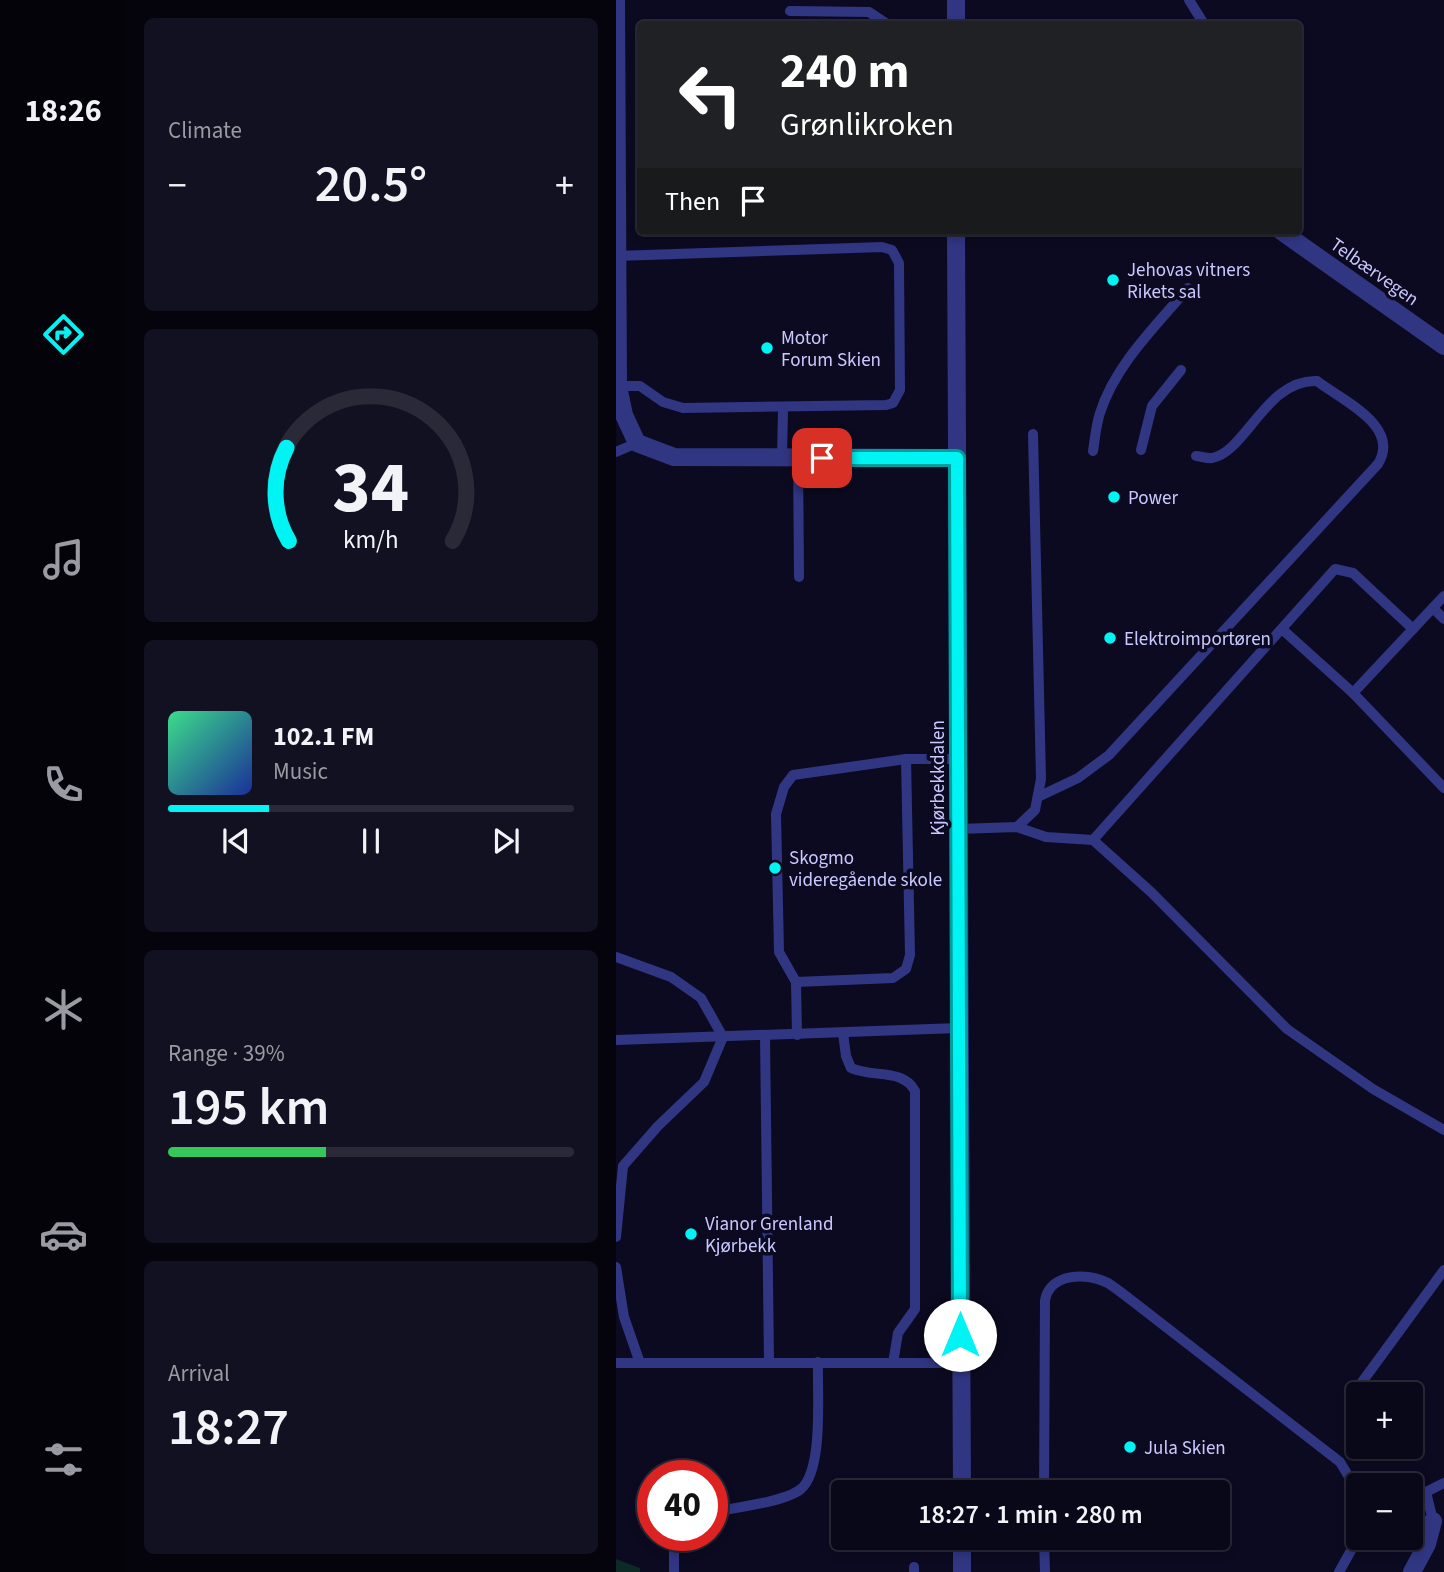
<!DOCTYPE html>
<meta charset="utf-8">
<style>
:root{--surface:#090818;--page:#121121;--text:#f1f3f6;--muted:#999aa2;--line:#292937;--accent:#00f4f4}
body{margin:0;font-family:"Source Sans 3",sans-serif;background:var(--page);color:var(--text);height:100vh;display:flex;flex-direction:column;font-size:26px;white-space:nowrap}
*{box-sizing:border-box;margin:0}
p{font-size:23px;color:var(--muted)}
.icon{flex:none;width:38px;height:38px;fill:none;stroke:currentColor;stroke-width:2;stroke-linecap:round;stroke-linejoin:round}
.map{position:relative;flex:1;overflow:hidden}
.details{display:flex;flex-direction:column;gap:18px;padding:18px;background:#05040d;width:490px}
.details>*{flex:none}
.top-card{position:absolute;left:21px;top:21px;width:665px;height:214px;border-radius:7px;box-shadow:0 4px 10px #0003,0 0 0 2px var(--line);background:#202124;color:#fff;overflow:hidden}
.fabs{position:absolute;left:730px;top:1382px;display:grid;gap:14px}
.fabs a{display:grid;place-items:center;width:77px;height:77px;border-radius:7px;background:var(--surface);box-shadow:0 4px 10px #0003,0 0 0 2px var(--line);font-size:35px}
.speed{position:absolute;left:21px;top:1460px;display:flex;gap:14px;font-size:35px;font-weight:700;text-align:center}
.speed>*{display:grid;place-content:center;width:91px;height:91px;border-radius:50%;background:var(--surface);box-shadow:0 4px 10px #0003,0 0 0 2px var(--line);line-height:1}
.speed .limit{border:10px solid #d22;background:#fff;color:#111}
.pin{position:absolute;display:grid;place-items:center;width:60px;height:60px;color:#fff;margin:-30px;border-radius:14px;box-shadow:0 4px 10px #0006}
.me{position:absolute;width:77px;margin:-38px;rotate:0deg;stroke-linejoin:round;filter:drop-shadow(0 0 5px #0008)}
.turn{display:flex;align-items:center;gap:24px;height:147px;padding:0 28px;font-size:32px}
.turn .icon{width:91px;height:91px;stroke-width:2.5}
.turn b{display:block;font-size:49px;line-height:60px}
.then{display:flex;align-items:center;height:66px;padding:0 28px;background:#0003;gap:14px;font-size:26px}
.big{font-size:52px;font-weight:600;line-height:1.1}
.details .card{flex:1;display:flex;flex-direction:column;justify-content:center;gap:10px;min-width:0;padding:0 24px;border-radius:10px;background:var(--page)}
.details .dial{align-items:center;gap:0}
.dial svg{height:182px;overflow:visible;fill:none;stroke:var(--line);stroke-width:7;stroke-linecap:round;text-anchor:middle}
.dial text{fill:var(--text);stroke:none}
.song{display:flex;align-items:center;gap:21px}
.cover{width:84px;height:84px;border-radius:10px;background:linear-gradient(135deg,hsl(150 70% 55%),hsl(230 70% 35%))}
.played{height:7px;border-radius:4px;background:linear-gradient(90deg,var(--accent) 25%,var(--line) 25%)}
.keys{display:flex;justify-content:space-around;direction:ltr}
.heat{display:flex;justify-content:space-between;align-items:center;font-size:38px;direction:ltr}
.charge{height:10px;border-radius:5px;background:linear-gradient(90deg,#34c759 39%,var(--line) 0)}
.trip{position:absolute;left:215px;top:1480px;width:399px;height:70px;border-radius:7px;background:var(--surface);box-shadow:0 4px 10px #0003,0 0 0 2px var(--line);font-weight:600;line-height:70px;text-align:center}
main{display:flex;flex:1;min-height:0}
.tabs{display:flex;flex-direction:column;width:126px;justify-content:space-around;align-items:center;background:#04030a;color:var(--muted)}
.tabs .icon{width:49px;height:49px}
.tabs .selected{color:var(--accent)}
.tabs b{font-size:32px;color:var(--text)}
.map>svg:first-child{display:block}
.green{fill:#0d2a26}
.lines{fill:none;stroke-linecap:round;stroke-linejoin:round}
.service{stroke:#313683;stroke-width:10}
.minor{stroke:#313683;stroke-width:18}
.tertiary{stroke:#313683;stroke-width:18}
.route-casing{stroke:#009f9f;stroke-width:18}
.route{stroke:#00f4f4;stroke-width:12}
.poi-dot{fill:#00f4f4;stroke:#0c0a20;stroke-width:2.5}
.labels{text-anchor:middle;stroke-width:7;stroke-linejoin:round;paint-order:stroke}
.poi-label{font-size:19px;fill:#cac9ff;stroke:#0c0a20;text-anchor:start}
.street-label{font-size:19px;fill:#cac9ff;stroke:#0c0a20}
</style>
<main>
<nav class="tabs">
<b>18:26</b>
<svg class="icon selected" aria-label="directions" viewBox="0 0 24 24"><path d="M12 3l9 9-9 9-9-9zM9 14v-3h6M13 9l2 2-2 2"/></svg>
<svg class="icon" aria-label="music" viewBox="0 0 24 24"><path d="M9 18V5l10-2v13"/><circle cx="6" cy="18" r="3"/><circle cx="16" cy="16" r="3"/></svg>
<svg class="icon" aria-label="phone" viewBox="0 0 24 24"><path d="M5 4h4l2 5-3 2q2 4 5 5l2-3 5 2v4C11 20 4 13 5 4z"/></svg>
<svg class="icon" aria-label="climate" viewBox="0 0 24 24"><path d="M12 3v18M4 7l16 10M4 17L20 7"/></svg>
<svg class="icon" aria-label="car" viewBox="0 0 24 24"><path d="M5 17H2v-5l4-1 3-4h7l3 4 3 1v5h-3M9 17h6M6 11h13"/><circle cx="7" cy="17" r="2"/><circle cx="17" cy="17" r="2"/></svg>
<svg class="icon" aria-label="filters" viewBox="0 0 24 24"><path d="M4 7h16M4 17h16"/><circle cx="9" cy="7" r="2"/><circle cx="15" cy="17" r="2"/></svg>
</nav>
<section class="details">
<div class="card"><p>Climate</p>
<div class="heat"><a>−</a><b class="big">20.5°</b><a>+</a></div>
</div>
<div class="card dial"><svg viewBox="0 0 100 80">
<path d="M14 69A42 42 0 1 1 86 69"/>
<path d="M14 69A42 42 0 0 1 13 28" stroke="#00f4f4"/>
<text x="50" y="56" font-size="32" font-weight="700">34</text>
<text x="50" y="72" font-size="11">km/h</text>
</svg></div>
<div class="card">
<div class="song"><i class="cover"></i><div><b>102.1 FM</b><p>Music</p></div></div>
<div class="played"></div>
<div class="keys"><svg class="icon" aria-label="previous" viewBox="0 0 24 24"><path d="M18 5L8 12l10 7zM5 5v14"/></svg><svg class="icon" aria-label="pause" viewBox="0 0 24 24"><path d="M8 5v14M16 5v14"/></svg><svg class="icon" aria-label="next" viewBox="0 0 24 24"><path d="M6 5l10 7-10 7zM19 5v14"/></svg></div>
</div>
<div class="card"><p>Range · 39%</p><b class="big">195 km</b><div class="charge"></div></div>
<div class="card"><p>Arrival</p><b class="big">18:27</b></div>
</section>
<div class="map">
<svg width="828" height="1572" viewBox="0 0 828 1572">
<rect width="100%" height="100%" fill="#0c0a20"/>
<polygon class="green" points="0,1559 24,1568 24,1572 0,1572"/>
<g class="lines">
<g class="service">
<polyline points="573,0 588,24"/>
<polyline points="174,11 253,12 271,24"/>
<polyline points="1,256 266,247 276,250 283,263 284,390 277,403 270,405 67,408 47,402 24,386 2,386"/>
<polyline points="525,450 536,406 565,370"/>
<path d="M477 451C479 439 480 425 484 413 499 365 540 326 572 288"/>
<polyline points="0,452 21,443"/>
<polyline points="166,458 167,408"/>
<polyline points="182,458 183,577"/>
<polyline points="817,608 828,619"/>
<polyline points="667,630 737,693 828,788"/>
<polyline points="737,693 828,596"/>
<path d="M424 796 462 778 493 755 762 464C785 426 727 401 701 381 650 379 630 452 596 458 592 459 584 456 580 456"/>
<polyline points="401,827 419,810 425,779 417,434"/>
<polyline points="342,829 401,827 430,837 477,840 535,892 671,1029 757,1089 828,1130"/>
<polyline points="477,840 719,569 737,573 797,629"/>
<polyline points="0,957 55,977 85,998 107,1037 88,1082 42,1126 7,1166 0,1237"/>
<polyline points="180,982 277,978 290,969 294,955 290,759"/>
<path d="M227 1033 230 1056 235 1068C257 1078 287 1068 299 1091V1309L282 1333 277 1363"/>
<polyline points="181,1035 180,982 163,952 160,814 168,787 177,775 290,759 342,759"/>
<polyline points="149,1036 153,1362"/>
<polyline points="0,1040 343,1028"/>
<polyline points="0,1267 8,1317 24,1363 344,1363"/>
<polyline points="0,1363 24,1363"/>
<polyline points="738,1393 828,1270"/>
<path d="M428 1493 429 1301C433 1273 471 1272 492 1283 501 1289 510 1296 519 1303L724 1462 742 1492"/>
<path d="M96 1512C118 1508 169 1502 185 1489 208 1469 201 1391 202 1362"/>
<polyline points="817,1521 810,1492 828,1483"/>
<polyline points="428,1538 429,1572"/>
<polyline points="58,1572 58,1535"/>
<polyline points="298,1572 298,1567"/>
<polyline points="723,1572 742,1538"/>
</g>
<g class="minor">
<polyline points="0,0 2,386 8,415 21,443 58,457 341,458"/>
<polyline points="665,231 828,346"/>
<polyline points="796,1572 811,1544 817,1521"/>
</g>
<g class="tertiary">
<polyline points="340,0 340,24"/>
<polyline points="340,231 346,1493"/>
<polyline points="346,1538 346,1572"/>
</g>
</g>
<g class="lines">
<defs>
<polyline id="route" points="206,458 341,458 344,1335"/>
</defs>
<use href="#route" class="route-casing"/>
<use href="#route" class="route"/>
</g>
<g class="poi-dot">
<circle cx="497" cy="280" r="7"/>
<circle cx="151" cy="348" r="7"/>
<circle cx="498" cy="497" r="7"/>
<circle cx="494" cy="638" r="7"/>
<circle cx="159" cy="868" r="7"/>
<circle cx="75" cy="1234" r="7"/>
<circle cx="514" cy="1447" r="7"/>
</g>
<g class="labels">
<g class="poi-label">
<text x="511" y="276">Jehovas vitners<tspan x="511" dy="22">Rikets sal</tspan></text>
<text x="165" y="344">Motor<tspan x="165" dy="22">Forum Skien</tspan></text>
<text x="512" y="504">Power</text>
<text x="508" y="645">Elektroimportøren</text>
<text x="173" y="864">Skogmo<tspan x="173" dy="22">videregående skole</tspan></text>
<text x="89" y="1230">Vianor Grenland<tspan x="89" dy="22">Kjørbekk</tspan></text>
<text x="528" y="1454">Jula Skien</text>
</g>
<g class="street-label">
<text transform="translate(759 271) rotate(35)" y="7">Telbærvegen</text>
<text transform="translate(321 778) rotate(-90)" y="7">Kjørbekkdalen</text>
</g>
</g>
</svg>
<div class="fabs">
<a>+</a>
<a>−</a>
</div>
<div class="speed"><div class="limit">40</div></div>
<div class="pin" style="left:206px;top:458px;background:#d93025"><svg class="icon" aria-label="arrive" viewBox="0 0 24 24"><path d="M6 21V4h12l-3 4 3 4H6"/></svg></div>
<svg class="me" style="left:344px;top:1335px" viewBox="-20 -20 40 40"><circle r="19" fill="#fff"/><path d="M0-13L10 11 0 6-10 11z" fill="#00f4f4"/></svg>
<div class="trip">18:27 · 1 min · 280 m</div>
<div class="top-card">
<div class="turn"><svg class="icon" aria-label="left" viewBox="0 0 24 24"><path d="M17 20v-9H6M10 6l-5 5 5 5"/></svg><div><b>240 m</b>Grønlikroken</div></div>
<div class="then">Then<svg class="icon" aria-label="arrive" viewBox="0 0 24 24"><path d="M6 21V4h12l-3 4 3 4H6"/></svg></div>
</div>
</div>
</main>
